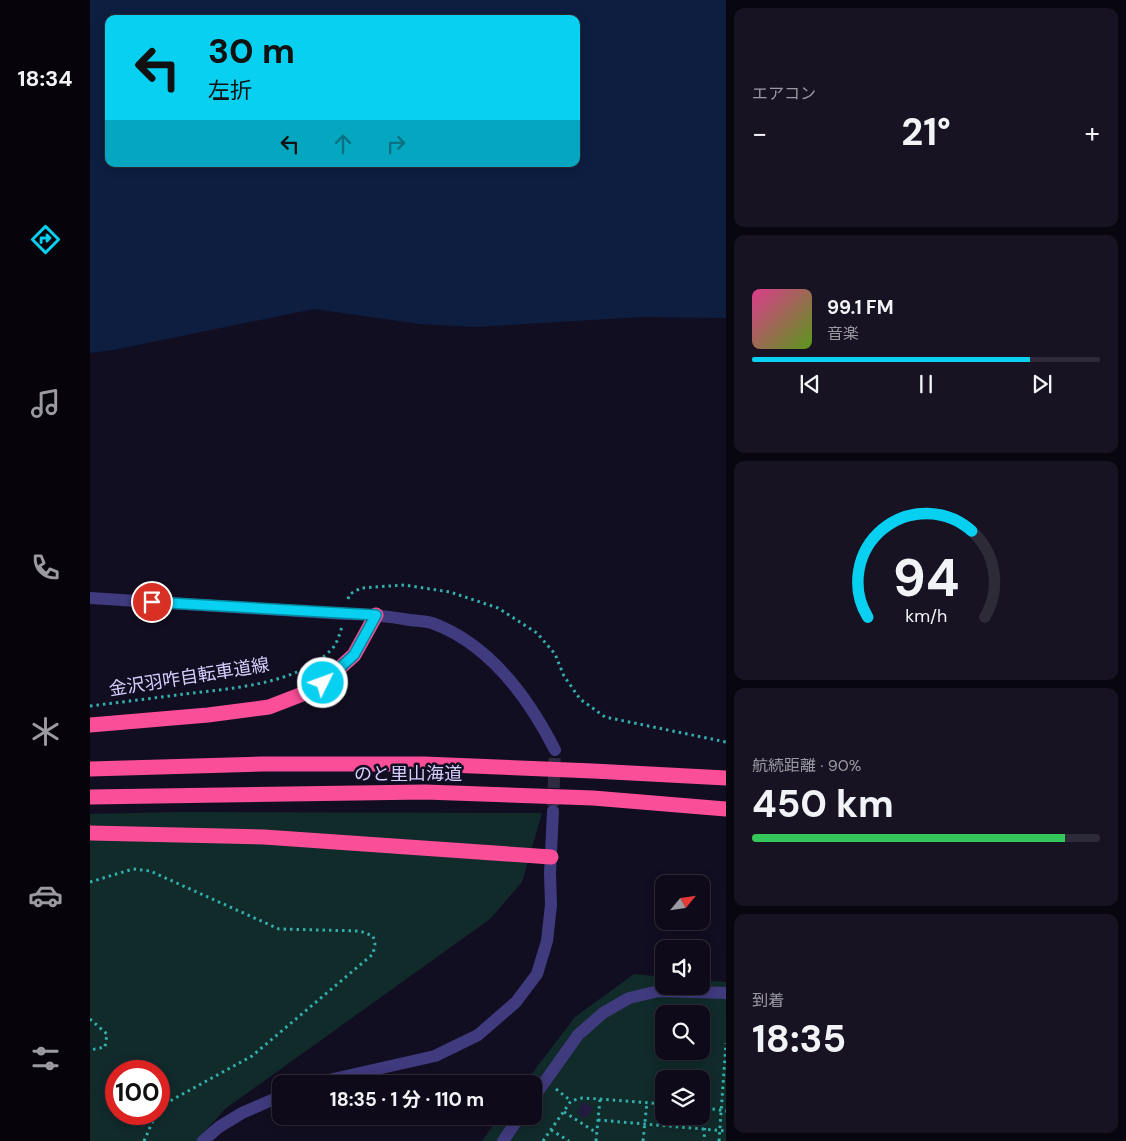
<!DOCTYPE html>
<html lang="ja">
<meta charset="utf-8">
<style>
:root{--surface:#0e0a19;--page:#171322;--text:#f1f3f6;--muted:#9b9aa2;--line:#2e2b38;--accent:#07d0f1}
body{margin:0;font-family:"DM Sans","Noto Sans JP",sans-serif;background:var(--page);color:var(--text);height:100vh;display:flex;flex-direction:column;font-size:19px;white-space:nowrap}
*{box-sizing:border-box;margin:0}
p{font-size:16px;color:var(--muted)}
.icon{flex:none;width:28px;height:28px;fill:none;stroke:currentColor;stroke-width:2;stroke-linecap:round;stroke-linejoin:round}
.map{position:relative;flex:1;overflow:hidden}
.details{display:flex;flex-direction:column;gap:8px;padding:8px;background:#08060e;width:400px}
.details>*{flex:none}
.guide{position:absolute;left:15px;top:15px;width:475px;height:152px;border-radius:10px;box-shadow:0 2px 12px #0003,0 0 0 1px var(--line);background:#07d0f1;color:#111;overflow:hidden}
.needle{width:32px;rotate:61deg}
.buttons{position:absolute;left:565px;top:875px;display:grid;gap:10px}
.buttons a{display:grid;place-items:center;width:55px;height:55px;border-radius:10px;background:var(--surface);box-shadow:0 2px 12px #0003,0 0 0 1px var(--line);font-size:25px}
.speed{position:absolute;left:15px;top:1060px;display:flex;gap:10px;font-size:25px;font-weight:700;text-align:center}
.speed>*{display:grid;place-content:center;width:65px;height:65px;border-radius:50%;background:var(--surface);box-shadow:0 2px 12px #0003,0 0 0 1px var(--line);line-height:1}
.speed .limit{border:8px solid #d22;background:#fff;color:#111}
.pin{position:absolute;display:grid;place-items:center;width:42px;height:42px;color:#fff;margin:-21px;border:2px solid #fff;border-radius:50%;box-shadow:0 1px 5px #0007}
.me{position:absolute;width:55px;margin:-28px;rotate:48deg;stroke-linejoin:round;filter:drop-shadow(0 0 4px #0008)}
.turn{display:flex;align-items:center;gap:18px;height:105px;padding:0 20px;font-size:22px}
.turn .icon{width:65px;height:65px;stroke-width:2.5}
.turn b{display:block;font-size:35px;line-height:42px}
.lanes{display:flex;align-items:center;height:48px;padding:0 20px;background:#0003;justify-content:center;gap:25px;direction:ltr}
.lanes .off{opacity:.35}
.big{font-size:38px;font-weight:700;line-height:1.1}
.details .widget{flex:1;display:flex;flex-direction:column;justify-content:center;gap:8px;min-width:0;padding:0 18px;border-radius:10px;background:var(--page)}
.details .dial{align-items:center;gap:0}
.dial svg{height:130px;overflow:visible;fill:none;stroke:var(--line);stroke-width:7;stroke-linecap:round;text-anchor:middle}
.dial text{fill:var(--text);stroke:none}
.song{display:flex;align-items:center;gap:15px}
.cover{width:60px;height:60px;border-radius:8px;background:linear-gradient(135deg,hsl(330 70% 55%),hsl(90 70% 35%))}
.played{height:5px;border-radius:2px;background:linear-gradient(90deg,var(--accent) 80%,var(--line) 80%)}
.keys{display:flex;justify-content:space-around;direction:ltr}
.heat{display:flex;justify-content:space-between;align-items:center;font-size:28px;direction:ltr}
.charge{height:8px;border-radius:4px;background:linear-gradient(90deg,#34c759 90%,var(--line) 0)}
.trip{position:absolute;left:182px;top:1075px;width:270px;height:50px;border-radius:10px;background:var(--surface);box-shadow:0 2px 12px #0003,0 0 0 1px var(--line);font-weight:700;line-height:50px;text-align:center}
main{display:flex;flex:1;min-height:0}
.dock{display:flex;flex-direction:column;width:90px;justify-content:space-around;align-items:center;background:#06040a;color:var(--muted)}
.dock .icon{width:35px;height:35px}
.dock .current{color:var(--accent)}
.dock b{font-size:22px;color:var(--text)}
.map>svg:first-child{display:block}
.green{fill:#112a2a;fill-rule:evenodd}
.water{fill:#0d1e41;fill-rule:evenodd}
.building{fill:#241a41}
.lines{fill:none;stroke-linecap:round;stroke-linejoin:round}
.minor-tunnel{stroke:#2f2b42;stroke-width:12;stroke-dasharray:12 6;stroke-linecap:butt}
.path{stroke:#32afad;stroke-width:3;stroke-dasharray:2.5 4;stroke-linecap:butt}
.minor{stroke:#403a7e;stroke-width:12}
.highway{stroke:#fa4e99;stroke-width:15}
.route-casing{stroke:#05879d;stroke-width:12}
.route{stroke:#07d0f1;stroke-width:9}
.labels{text-anchor:middle;stroke-width:5;stroke-linejoin:round;paint-order:stroke}
.street-label{font-size:18px;fill:#d6cffe;stroke:#120e21}
</style>
<main>
<nav class="dock">
<b>18:34</b>
<svg class="icon current" aria-label="directions" viewBox="0 0 24 24"><path d="M12 3l9 9-9 9-9-9zM9 14v-3h6M13 9l2 2-2 2"/></svg>
<svg class="icon" aria-label="music" viewBox="0 0 24 24"><path d="M9 18V5l10-2v13"/><circle cx="6" cy="18" r="3"/><circle cx="16" cy="16" r="3"/></svg>
<svg class="icon" aria-label="phone" viewBox="0 0 24 24"><path d="M5 4h4l2 5-3 2q2 4 5 5l2-3 5 2v4C11 20 4 13 5 4z"/></svg>
<svg class="icon" aria-label="climate" viewBox="0 0 24 24"><path d="M12 3v18M4 7l16 10M4 17L20 7"/></svg>
<svg class="icon" aria-label="car" viewBox="0 0 24 24"><path d="M5 17H2v-5l4-1 3-4h7l3 4 3 1v5h-3M9 17h6M6 11h13"/><circle cx="7" cy="17" r="2"/><circle cx="17" cy="17" r="2"/></svg>
<svg class="icon" aria-label="filters" viewBox="0 0 24 24"><path d="M4 7h16M4 17h16"/><circle cx="9" cy="7" r="2"/><circle cx="15" cy="17" r="2"/></svg>
</nav>
<div class="map">
<svg width="636" height="1141" viewBox="0 0 636 1141">
<rect width="100%" height="100%" fill="#120e21"/>
<g class="green">
<path d="M90 812 452 813 432 882 400 919 135 1109 107 1141H0V814ZM26 1071H69V1114H26Z"/>
<path d="M544 974 574 977V986H611V980L636 982V1141H392L410 1116H444V1084H434L485 1017ZM574 1014H611V1051H574ZM574 1079H611V1116H574Z"/>
</g>
<path class="water" d="M0 0H636V318L552 317 386 327 330 324 224 309 23 350 0 353ZM19 19H486V164H19Z"/>
<polygon class="building" points="494,1102 503,1108 495,1118 487,1112"/>
<g class="lines">
<polyline class="minor-tunnel" points="463,806 465,750"/>
<g class="path">
<polyline points="258,599 260,594 271,588 314,585 360,592 408,608 447,633 465,654 474,676 490,699 515,717 636,742"/>
<path d="M0 706C32 702 64 698 95 694 142 688 204 685 240 651 247 645 249 635 252 627"/>
<polyline points="0,882 43,869 60,871 189,929 270,931 283,936 285,944 283,954 162,1056 69,1107"/>
<polyline points="0,1019 17,1034 15,1047 0,1050"/>
<polyline points="466,1089 481,1101"/>
<polyline points="611,1107 616,1107 614,1141"/>
<polyline points="616,1108 636,1111"/>
<polyline points="474,1112 507,1133"/>
<polyline points="508,1120 636,1131"/>
<polyline points="461,1130 479,1141"/>
<polyline points="54,1141 66,1114"/>
<polyline points="453,1141 481,1101 492,1098 510,1099 574,1104"/>
<polyline points="506,1141 510,1099"/>
<polyline points="553,1141 557,1102"/>
<polyline points="629,1141 636,1043"/>
</g>
<g class="minor">
<path d="M0 598 255 614C277 614 297 616 320 620 327 621 335 621 342 623 400 644 438 697 465 750"/>
<polyline points="221,1084 345,1056 388,1035 426,1002 447,974 457,941 461,905 460,873 463,811"/>
<polyline points="444,1097 488,1035 513,1013 539,998 569,991 636,993"/>
<polyline points="113,1141 129,1127 152,1113 191,1096"/>
<polyline points="413,1141 430,1116"/>
</g>
<g class="highway">
<polyline points="0,725 118,715 179,707 210,695 233,683 264,655 286,615"/>
<polyline points="0,769 172,764 334,764 503,771 636,778"/>
<polyline points="0,797 335,792 503,798 636,809"/>
<polyline points="0,833 174,837 461,857"/>
</g>
</g>
<g class="lines">
<defs>
<polyline id="route" points="62,602 286,615 264,655 233,683"/>
</defs>
<use href="#route" class="route-casing"/>
<use href="#route" class="route"/>
</g>
<g class="labels">
<g class="street-label">
<text transform="translate(99 677) rotate(-9)" y="6">金沢羽咋自転車道線</text>
<text x="318" y="780">のと里山海道</text>
</g>
</g>
</svg>
<div class="buttons">
<a><svg class="needle" viewBox="-14 -14 28 28"><path d="M0-13l5 13h-10z" fill="#e53935"/><path d="M0 13l5-13h-10z" fill="#9b9aa2"/></svg></a>
<a><svg class="icon" aria-label="sound" viewBox="0 0 24 24"><path d="M4 9h4l5-4v14l-5-4H4zM17 9q2 3 0 6"/></svg></a>
<a><svg class="icon" aria-label="search" viewBox="0 0 24 24"><circle cx="10" cy="10" r="6"/><path d="M15 15l6 6"/></svg></a>
<a><svg class="icon" aria-label="layers" viewBox="0 0 24 24"><path d="M12 4l9 5-9 5-9-5zM3 14l9 5 9-5"/></svg></a>
</div>
<div class="speed"><div class="limit">100</div></div>
<div class="pin" style="left:62px;top:602px;background:#d93025"><svg class="icon" aria-label="arrive" viewBox="0 0 24 24"><path d="M6 21V4h12l-3 4 3 4H6"/></svg></div>
<svg class="me" style="left:233px;top:683px" viewBox="-20 -20 40 40"><circle r="17" fill="#07d0f1" stroke="#fff" stroke-width="3"/><path d="M0-11L8 9 0 5-8 9z" fill="#fff"/></svg>
<div class="trip">18:35 · 1 分 · 110 m</div>
<div class="guide">
<div class="turn"><svg class="icon" aria-label="left" viewBox="0 0 24 24"><path d="M17 20v-9H6M10 6l-5 5 5 5"/></svg><div><b>30 m</b>左折</div></div>
<div class="lanes"><svg class="icon" aria-label="left" viewBox="0 0 24 24"><path d="M17 20v-9H6M10 6l-5 5 5 5"/></svg><svg class="icon off" aria-label="ahead" viewBox="0 0 24 24"><path d="M12 20V5M6 11l6-6 6 6"/></svg><svg class="icon off" aria-label="right" viewBox="0 0 24 24"><path d="M7 20v-9h11M14 6l5 5-5 5"/></svg></div>
</div>
</div>
<section class="details">
<div class="widget"><p>エアコン</p>
<div class="heat"><a>−</a><b class="big">21°</b><a>+</a></div>
</div>
<div class="widget">
<div class="song"><i class="cover"></i><div><b>99.1 FM</b><p>音楽</p></div></div>
<div class="played"></div>
<div class="keys"><svg class="icon" aria-label="previous" viewBox="0 0 24 24"><path d="M18 5L8 12l10 7zM5 5v14"/></svg><svg class="icon" aria-label="pause" viewBox="0 0 24 24"><path d="M8 5v14M16 5v14"/></svg><svg class="icon" aria-label="next" viewBox="0 0 24 24"><path d="M6 5l10 7-10 7zM19 5v14"/></svg></div>
</div>
<div class="widget dial"><svg viewBox="0 0 100 80">
<path d="M14 69A42 42 0 1 1 86 69"/>
<path d="M14 69A42 42 0 0 1 78 16" stroke="#07d0f1"/>
<text x="50" y="56" font-size="32" font-weight="700">94</text>
<text x="50" y="72" font-size="11">km/h</text>
</svg></div>
<div class="widget"><p>航続距離 · 90%</p><b class="big">450 km</b><div class="charge"></div></div>
<div class="widget"><p>到着</p><b class="big">18:35</b></div>
</section>
</main>
